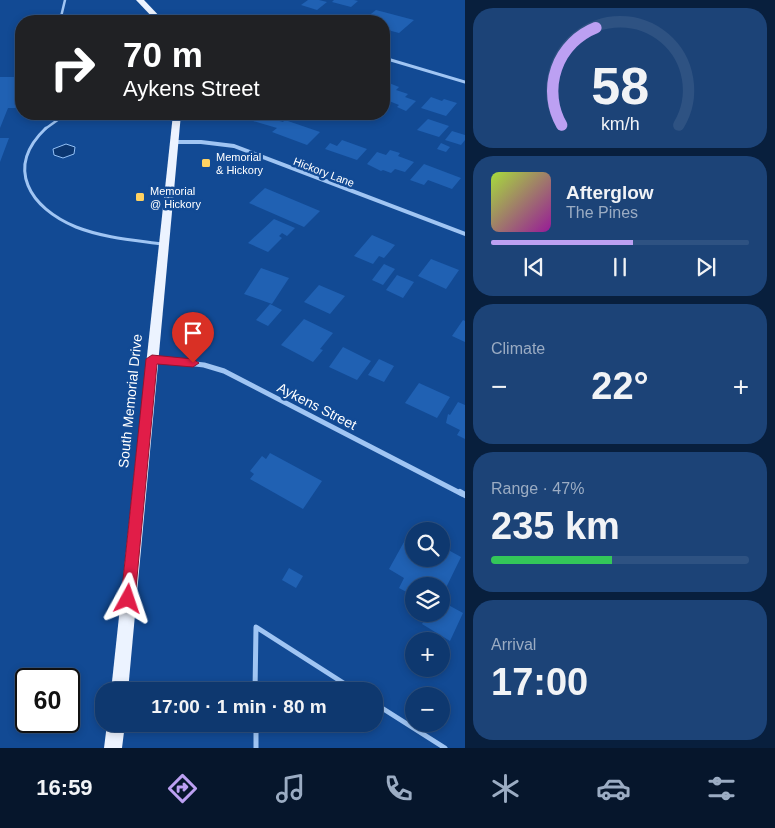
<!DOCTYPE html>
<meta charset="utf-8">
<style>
:root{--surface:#0e386f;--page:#1c4377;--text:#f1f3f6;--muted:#9bacc3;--line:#2e5282;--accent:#bca0f2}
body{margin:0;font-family:Arial,sans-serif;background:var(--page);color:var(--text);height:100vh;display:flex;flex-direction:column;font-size:19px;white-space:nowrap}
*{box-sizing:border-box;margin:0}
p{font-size:16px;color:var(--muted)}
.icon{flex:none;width:28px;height:28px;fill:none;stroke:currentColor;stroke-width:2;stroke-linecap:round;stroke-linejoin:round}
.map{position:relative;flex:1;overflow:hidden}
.sheet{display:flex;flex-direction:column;gap:8px;padding:8px;background:#081f3d;width:310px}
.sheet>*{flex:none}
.banner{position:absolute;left:15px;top:15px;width:375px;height:105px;border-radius:20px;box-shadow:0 2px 8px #0003,0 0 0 1px var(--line);background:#202124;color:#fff;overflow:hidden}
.tools{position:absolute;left:405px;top:522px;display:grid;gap:10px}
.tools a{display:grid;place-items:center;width:45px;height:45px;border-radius:50%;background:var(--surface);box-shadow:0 2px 8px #0003,0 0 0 1px var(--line);font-size:25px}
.speed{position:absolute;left:15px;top:668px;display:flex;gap:10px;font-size:25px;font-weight:700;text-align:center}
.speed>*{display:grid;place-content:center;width:65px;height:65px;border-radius:50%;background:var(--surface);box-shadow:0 2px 8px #0003,0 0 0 1px var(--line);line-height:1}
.speed .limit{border:2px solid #111;border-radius:8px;background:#fff;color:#111}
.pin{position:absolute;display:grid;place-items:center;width:42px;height:42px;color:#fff;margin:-51px -21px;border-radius:50% 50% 50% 0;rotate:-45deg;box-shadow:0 0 5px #0007}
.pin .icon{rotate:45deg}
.me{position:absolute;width:55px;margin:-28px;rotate:5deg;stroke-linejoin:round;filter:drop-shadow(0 0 4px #0008)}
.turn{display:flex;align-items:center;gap:18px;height:105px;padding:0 25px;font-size:22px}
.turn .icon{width:65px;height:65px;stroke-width:2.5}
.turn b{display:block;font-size:35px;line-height:42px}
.big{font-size:38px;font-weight:800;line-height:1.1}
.sheet .tile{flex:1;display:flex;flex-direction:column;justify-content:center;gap:8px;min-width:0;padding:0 18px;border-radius:20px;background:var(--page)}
.sheet .dial{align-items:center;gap:0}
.dial svg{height:130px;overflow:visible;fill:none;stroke:var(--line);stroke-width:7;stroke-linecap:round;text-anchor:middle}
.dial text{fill:var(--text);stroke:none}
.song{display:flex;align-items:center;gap:15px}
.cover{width:60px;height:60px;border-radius:8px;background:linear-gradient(135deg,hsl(80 70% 55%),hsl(300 70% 35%))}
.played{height:5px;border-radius:2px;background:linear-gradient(90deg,var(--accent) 55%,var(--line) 55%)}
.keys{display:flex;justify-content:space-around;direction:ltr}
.heat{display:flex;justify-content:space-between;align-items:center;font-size:28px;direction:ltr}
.charge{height:8px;border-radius:4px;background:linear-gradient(90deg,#34c759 47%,var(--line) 0)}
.trip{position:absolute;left:95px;top:682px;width:288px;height:50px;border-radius:20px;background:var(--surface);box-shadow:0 2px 8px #0003,0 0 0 1px var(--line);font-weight:800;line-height:50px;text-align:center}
.tabs{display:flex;height:80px;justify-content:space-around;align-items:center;background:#06162c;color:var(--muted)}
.tabs .icon{width:35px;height:35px}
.tabs .current{color:var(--accent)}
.tabs b{font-size:22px;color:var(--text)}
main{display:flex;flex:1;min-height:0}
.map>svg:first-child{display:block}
.water{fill:#0b3670;stroke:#92c0f6}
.building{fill:#2061b3}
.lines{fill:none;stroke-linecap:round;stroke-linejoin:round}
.service-far2{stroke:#a0c5f3;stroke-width:2.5}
.service-far1{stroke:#a0c5f3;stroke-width:3}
.service{stroke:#a0c5f3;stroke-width:5}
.minor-far3{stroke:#a0c5f3;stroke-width:3}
.minor-far2{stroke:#a0c5f3;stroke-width:4}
.minor-far1{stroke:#a0c5f3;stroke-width:5}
.minor{stroke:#a0c5f3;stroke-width:6}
.primary{fill:#ecf3ff;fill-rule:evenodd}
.route{fill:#e11d48;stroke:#92132f}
.poi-dot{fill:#ffd262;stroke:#124a94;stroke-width:2}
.labels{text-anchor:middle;stroke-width:5;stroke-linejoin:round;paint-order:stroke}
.far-poi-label{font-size:11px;fill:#fff;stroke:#124a94;text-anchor:start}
.far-street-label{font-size:11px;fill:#fff;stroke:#124a94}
.street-label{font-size:14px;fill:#fff;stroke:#124a94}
</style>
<main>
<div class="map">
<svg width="465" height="748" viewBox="0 0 465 748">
<rect width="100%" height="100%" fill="#124a94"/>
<polygon class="water" points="66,144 75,147 74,154 63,158 54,155 53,149"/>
<g class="building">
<polygon points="308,0 319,0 327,2 317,10 301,5"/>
<polygon points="334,0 354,0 358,1 351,7 332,2"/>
<polygon points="376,10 414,20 399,33 384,29 384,21 362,21"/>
<polygon points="0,77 21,77 20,108 8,108 0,128"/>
<polygon points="389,83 399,87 396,90 408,94 405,97 416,101 406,111 397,107 399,105 384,99 384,88"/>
<polygon points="431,97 442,101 444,99 457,103 446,116 421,108"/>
<polygon points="261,114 278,118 276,120 283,122 285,120 320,132 307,145 272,132 277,128 253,121"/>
<polygon points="428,119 449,126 439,137 417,130"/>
<polygon points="452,131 465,135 465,140 461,145 445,140"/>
<polygon points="0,138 9,138 0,162"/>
<polygon points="342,140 367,149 357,160 325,149 330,143 337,146"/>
<polygon points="441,143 450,147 446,152 437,149"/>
<polygon points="390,150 400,153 398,156 414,162 405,172 395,169 391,173 383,170 381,171 367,164 377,152 386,155"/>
<polygon points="424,164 461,178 452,189 428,180 424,185 410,180"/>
<polygon points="265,188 320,211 304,227 249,203"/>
<polygon points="274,219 295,228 287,236 282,233 279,236 282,238 268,252 248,243"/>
<polygon points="372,235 395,245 384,258 379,256 373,264 354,256"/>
<polygon points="431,259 459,270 446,289 418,276"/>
<polygon points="384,264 395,269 383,285 372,280"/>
<polygon points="261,268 289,278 272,304 244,294"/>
<polygon points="397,275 414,282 403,298 386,290"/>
<polygon points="319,285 345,296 330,314 304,302"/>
<polygon points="270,304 282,310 268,326 256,320"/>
<polygon points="304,319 333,333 320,349 323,350 313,362 281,345"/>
<polygon points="463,320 465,321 465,342 452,336"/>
<polygon points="343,347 371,361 357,380 329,367"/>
<polygon points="379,359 394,366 384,382 368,375"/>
<polygon points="419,383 450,397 437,418 405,403"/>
<polygon points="458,402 465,405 465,439 457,435 460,430 446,423 448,414 450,415"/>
<polygon points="270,453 322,481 303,509 250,479 254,474 250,471 262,456 266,459"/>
<polygon points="409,533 414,536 414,559 441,559 441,546 461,557 441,598 441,586 414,586 414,596 399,588 404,578 389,569"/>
<polygon points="289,568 303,576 296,588 282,580"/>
<polygon points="441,601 463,613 450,641 422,624 428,614 441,614"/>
<polygon points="438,638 447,643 441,654 441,641 436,641"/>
</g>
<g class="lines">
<g class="service-far2">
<polyline points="60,21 65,0"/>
<polyline points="45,129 66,114"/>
</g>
<path class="service-far1" d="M46 128C4 168 30 208 76 227 104 238 134 240 163 244"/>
<g class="service">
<polyline points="255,691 256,627 356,691"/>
<polyline points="374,703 445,748"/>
<polyline points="256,724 256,748"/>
</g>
<g class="minor-far3">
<polyline points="198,21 236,19 256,21"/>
<polyline points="384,58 465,82"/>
</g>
<polyline class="minor-far2" points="174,142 201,142 234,146 465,234"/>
<polyline class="minor-far1" points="152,359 204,365 224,371 462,494"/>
<polyline class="minor" points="460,492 465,495"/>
<g class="primary">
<polygon points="136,0 144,0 164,21 156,21"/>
<polygon points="173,114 181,114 128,691 111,691"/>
<polygon points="107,724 125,724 122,748 104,748"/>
</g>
</g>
<polygon class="route" points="152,355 193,359 199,363 193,367 157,364 135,599 133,604 128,606 123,604 121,599 146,359"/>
<g class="poi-dot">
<rect x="201" y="158" width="10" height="10" rx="2.5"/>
<rect x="135" y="192" width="10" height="10" rx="2.5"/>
</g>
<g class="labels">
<g class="far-poi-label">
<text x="216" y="161">Memorial<tspan x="216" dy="13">&amp; Hickory</tspan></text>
<text x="150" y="195">Memorial<tspan x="150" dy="13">@ Hickory</tspan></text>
</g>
<g class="far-street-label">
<text transform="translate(324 172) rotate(21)" y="4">Hickory Lane</text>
</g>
<g class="street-label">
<text transform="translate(130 401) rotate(-84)" y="5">South Memorial Drive</text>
<text transform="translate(317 406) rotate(27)" y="5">Aykens Street</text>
</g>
</g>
</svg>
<div class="tools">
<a><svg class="icon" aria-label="search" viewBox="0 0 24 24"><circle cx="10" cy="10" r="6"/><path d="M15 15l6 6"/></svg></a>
<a><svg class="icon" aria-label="layers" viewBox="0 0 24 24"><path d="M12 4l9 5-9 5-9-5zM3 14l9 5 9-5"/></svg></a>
<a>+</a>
<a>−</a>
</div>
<div class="speed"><div class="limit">60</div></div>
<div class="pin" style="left:193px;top:363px;background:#d93025"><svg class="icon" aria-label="arrive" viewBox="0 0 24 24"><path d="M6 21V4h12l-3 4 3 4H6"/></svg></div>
<svg class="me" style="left:128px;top:599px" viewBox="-20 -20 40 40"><path d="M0-17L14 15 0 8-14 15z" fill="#e11d48" stroke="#fff" stroke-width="4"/></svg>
<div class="trip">17:00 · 1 min · 80 m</div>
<div class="banner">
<div class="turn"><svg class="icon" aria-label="right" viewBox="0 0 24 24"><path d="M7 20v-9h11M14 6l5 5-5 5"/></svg><div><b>70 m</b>Aykens Street</div></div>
</div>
</div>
<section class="sheet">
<div class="tile dial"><svg viewBox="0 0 100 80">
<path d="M14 69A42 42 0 1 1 86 69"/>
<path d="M14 69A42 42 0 0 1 35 9" stroke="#bca0f2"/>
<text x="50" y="56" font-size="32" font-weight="700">58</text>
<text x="50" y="72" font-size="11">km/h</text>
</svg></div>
<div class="tile">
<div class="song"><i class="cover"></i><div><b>Afterglow</b><p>The Pines</p></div></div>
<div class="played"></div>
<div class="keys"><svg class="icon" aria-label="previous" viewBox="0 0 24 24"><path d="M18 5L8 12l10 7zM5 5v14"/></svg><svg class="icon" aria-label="pause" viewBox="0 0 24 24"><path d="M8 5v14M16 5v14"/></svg><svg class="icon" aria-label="next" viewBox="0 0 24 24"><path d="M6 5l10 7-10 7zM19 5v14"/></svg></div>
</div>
<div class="tile"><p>Climate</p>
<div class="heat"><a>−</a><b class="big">22°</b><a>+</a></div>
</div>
<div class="tile"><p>Range · 47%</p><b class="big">235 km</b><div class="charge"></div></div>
<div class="tile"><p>Arrival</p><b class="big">17:00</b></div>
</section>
</main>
<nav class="tabs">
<b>16:59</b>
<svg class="icon current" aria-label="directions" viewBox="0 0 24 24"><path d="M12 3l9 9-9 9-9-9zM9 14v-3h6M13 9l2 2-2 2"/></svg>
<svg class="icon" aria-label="music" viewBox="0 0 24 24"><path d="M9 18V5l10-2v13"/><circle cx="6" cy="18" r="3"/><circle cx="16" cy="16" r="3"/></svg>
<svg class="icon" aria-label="phone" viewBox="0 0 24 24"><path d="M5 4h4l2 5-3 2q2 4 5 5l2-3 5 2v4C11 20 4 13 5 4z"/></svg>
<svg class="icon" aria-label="climate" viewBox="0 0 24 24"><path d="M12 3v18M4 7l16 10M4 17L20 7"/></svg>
<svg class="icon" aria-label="car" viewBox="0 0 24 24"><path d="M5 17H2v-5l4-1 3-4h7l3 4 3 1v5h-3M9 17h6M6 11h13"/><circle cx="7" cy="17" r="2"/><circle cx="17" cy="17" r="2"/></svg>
<svg class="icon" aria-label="filters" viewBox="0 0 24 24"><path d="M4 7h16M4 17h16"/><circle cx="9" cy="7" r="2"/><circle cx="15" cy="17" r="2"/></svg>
</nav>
